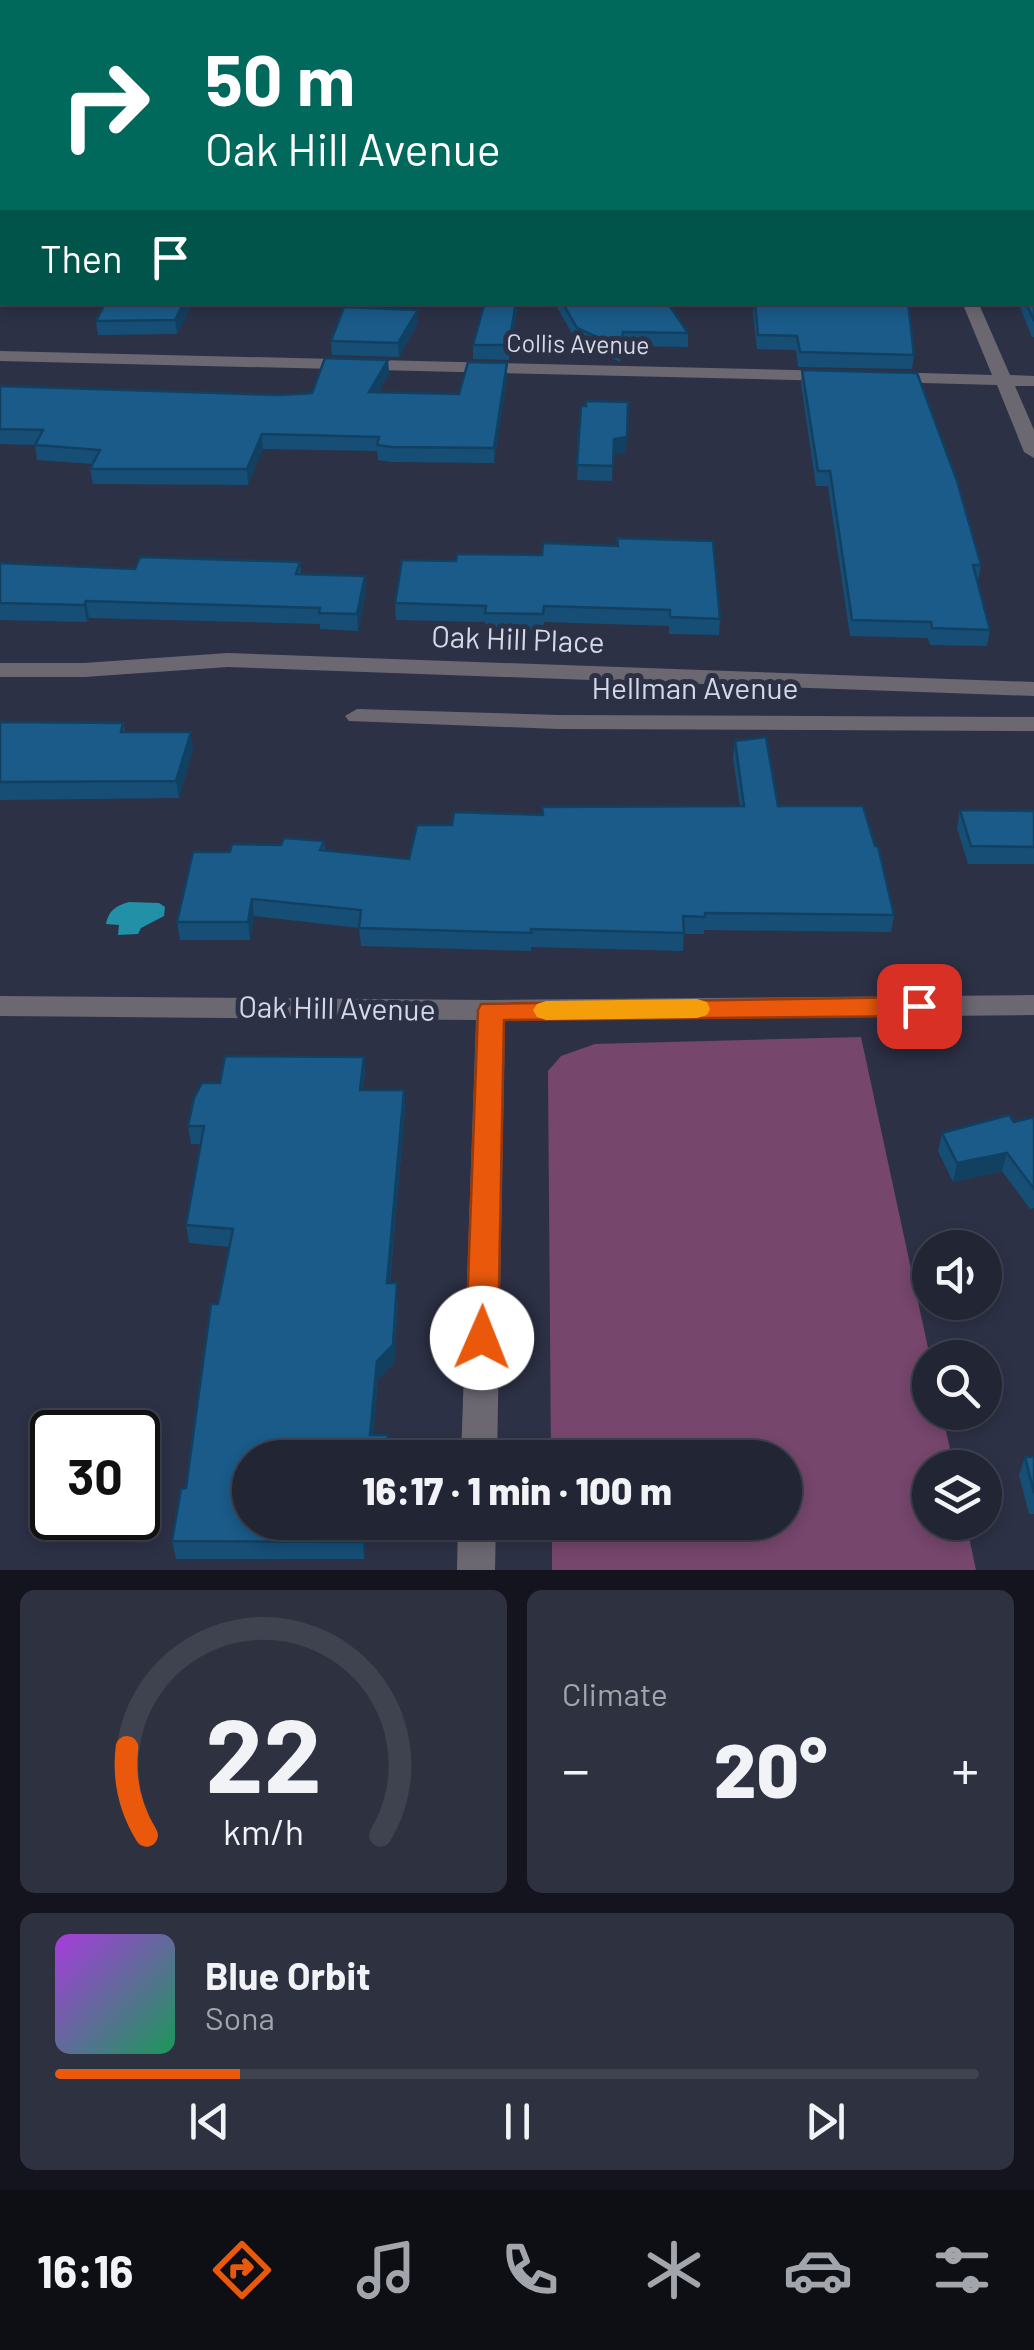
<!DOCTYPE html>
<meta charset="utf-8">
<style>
:root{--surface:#222534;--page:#2e3140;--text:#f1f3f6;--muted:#a2a5ac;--line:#3f424f;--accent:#ea580c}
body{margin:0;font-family:Barlow,sans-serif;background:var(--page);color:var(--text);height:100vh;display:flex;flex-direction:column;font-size:38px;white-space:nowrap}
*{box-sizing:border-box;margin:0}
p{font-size:32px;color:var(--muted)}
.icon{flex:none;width:55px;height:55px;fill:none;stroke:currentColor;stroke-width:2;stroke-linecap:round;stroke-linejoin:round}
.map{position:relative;height:1570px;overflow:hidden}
.details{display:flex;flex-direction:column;gap:20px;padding:20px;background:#13141d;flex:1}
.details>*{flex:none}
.hud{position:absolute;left:0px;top:0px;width:1035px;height:305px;box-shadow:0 5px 15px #0003,0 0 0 2px var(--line);background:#00695c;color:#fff;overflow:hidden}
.controls{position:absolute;left:912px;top:1230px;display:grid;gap:20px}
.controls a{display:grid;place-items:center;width:90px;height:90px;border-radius:50%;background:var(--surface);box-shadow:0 5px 15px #0003,0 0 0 2px var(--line);font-size:50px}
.speed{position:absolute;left:30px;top:1410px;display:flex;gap:20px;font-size:50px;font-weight:700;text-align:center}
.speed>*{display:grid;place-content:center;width:130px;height:130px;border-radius:50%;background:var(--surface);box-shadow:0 5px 15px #0003,0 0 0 2px var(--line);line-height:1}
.speed .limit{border:5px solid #111;border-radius:15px;background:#fff;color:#111}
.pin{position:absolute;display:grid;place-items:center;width:85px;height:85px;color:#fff;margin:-42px;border-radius:20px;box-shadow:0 5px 15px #0006}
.me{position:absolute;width:110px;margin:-55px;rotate:1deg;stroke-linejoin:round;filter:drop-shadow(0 0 8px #0008)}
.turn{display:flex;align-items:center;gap:35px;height:210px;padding:0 40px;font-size:45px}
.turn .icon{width:130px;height:130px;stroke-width:2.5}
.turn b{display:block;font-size:70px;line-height:85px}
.then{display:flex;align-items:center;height:95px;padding:0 40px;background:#0003;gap:20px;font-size:38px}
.big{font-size:75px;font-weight:800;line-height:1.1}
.details .widget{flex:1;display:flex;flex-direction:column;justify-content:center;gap:15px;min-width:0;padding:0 35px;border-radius:15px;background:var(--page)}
.details .dial{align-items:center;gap:0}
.dial svg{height:260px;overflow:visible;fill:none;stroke:var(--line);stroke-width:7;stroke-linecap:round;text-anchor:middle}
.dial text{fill:var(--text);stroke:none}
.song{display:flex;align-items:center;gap:30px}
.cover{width:120px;height:120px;border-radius:15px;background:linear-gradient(135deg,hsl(280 70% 55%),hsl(150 70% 35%))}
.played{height:10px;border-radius:5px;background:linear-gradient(90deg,var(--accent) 20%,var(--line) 20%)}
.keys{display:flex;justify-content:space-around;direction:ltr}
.heat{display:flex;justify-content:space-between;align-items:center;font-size:55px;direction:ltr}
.details .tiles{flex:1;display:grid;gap:20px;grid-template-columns:1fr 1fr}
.widget:last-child{grid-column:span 2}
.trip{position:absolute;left:232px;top:1440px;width:570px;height:100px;border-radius:50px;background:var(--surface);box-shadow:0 5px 15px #0003,0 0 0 2px var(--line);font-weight:800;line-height:100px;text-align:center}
.tabs{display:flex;height:160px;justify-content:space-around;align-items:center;background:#0e0f15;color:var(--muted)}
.tabs .icon{width:70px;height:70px}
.tabs .selected{color:var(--accent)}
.tabs b{font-size:45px;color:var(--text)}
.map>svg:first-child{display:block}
.green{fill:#76466d}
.water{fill:#2290a6}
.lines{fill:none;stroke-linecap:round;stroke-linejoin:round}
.minor{fill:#6c6872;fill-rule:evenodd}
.wall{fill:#164e76}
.shaded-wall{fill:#124060}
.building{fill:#1a5b89;stroke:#124060;stroke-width:2.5}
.route{fill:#ea580c;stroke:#983908;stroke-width:2.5}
.slow{fill:#f59e0b}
.labels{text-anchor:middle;stroke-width:10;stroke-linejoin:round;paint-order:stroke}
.far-street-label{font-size:25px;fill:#d5d8e6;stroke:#2d3146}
.street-label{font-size:30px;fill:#d5d8e6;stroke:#2d3146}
</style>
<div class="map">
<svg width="1034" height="1570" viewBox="0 0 1034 1570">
<rect width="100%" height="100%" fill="#2d3146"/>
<polygon class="green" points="861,1037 930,1357 930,1412 942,1413 954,1467 930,1468 930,1522 966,1523 976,1570 552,1570 552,1523 785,1522 785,1458 551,1457 548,1071 561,1056 595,1044"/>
<path class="water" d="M129 902 159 903 165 907 164 916 141 928 138 934 118 935 119 925 106 924C108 911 117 905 129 902Z"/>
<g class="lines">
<g class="minor">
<polygon points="887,0 902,0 904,2 889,2"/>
<rect x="0" y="90" width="2" height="8"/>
<polygon points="962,302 978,302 1010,375 1034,376 1034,386 1015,386 1034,430 1034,458 1024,452 997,385 885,382 876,377 885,372 992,375"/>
<polygon points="0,351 835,371 844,376 835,381 0,361"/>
<polygon points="228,653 1034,682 1034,696 228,667 84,677 0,677 0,663 84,663"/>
<polygon points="357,709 558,715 1034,717 1034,731 558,729 349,721 345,716"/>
<polygon points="1034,995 1034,1015 505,1020 497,1458 461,1458 476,1020 0,1016 0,996 491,1000"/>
<polygon points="458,1522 496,1522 495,1570 457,1570"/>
</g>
</g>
<g class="wall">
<polygon points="1032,179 1034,179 1034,337 1032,337 1018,302 1032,302"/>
<polygon points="106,302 193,302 177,334 98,335 96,321"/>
<polygon points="518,302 509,360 473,359 473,345"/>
<polygon points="554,302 667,302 688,333 688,347 622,346 620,362 577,342"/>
<polygon points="754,302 914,355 912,369 798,367 796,350 757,349 753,313"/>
<polygon points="418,310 418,323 399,357 332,355 331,341"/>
<polygon points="388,360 389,374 378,393 459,394 507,363 507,377 494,463 392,462 378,460 377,451 263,449 248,485 93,484 90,469 93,464 37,460 35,445 0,444 0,386 281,395 312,393"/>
<polygon points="802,370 981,565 978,581 977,581 990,630 987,646 930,645 928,638 850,636 828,486 816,486 801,384"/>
<polygon points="581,406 626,452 613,454 612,481 577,480"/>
<polygon points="456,561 720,619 719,635 669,634 669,626 544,622 543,631 485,629 485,622 396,620 395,603"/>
<polygon points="300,562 301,574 365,576 366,592 358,631 320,629 320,624 89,618 87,622 0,620 0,563 135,569"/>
<polygon points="0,722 123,723 125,732 193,749 179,798 0,800"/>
<polygon points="735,741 778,806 894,915 891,932 704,930 704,934 684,934 683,951 531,947 531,951 361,946 359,928 254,916 250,940 180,940 177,922 230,852 324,841 325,851 409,859 452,825 542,815 740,806 733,758"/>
<polygon points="960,810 1034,811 1034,864 968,864 957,828"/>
<polygon points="364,1057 365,1075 363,1090 404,1090 405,1109 390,1283 398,1301 394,1363 378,1379 373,1435 388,1435 389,1458 250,1458 250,1522 372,1522 372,1533 367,1534 364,1559 176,1559 172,1541 186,1488 229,1247 189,1243 186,1225 201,1144 191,1144 188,1126 220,1083"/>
<polygon points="1034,1117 1034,1208 1030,1209 1002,1171 953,1182 938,1151 942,1133 1014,1122"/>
<polygon points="1025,1457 1034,1457 1034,1514 1029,1514 1019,1475"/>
</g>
<g class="shaded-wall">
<polygon points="324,0 401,0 383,2 324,2"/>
<polygon points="842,0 877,0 868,2 833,2"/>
<polygon points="2,265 2,282 0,285 0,268"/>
<polygon points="184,302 193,302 177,334 175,320"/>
<polygon points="516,302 518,302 509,360 509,345"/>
<polygon points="418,310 418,323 399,357 398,343"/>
<polygon points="388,360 389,374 370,407 369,392"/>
<polygon points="507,363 507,377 494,463 494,448"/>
<polygon points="262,434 263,449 248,485 247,469"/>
<polygon points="627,437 626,452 613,454 614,439"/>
<polygon points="365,576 366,592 358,631 357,614"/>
<polygon points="86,601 89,618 87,622 84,605"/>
<polygon points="191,732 193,749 179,798 176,781"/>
<polygon points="252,899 254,916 250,940 248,922"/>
<polygon points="364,1057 365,1075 361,1108 360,1090"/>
<polygon points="404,1090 405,1109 388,1301 387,1283"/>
<polygon points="1007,1153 1002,1171 953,1182 957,1163"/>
<polygon points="397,1283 398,1301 394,1363 378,1379 372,1453 370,1435 377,1361"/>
<polygon points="365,1522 367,1534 364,1559 363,1542"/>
</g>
<g class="building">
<polygon points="22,0 327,0 324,0 326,2 24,2"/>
<polygon points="481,0 529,0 527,2 479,2"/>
<rect x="614" y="0" width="49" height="2"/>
<polygon points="807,0 842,0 833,2 810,2"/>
<rect x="1032" y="61" width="2" height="105"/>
<polygon points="1032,179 1034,179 1034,275 1032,271"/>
<polygon points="0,203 2,203 2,265 0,268"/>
<polygon points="1032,285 1034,285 1034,321 1026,302 1032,302"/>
<polygon points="106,302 184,302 175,320 96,321"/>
<polygon points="485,302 516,302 509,345 473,345"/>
<polygon points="562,302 667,302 688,333 623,332 621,348 577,328"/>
<polygon points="755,302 908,302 914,355 800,352 797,336 758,335"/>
<polygon points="344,307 418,310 398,343 331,341"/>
<polygon points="325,358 388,360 369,392 459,394 468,362 507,363 494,448 392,447 377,445 379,437 262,434 247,469 90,469 100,450 35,445 43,430 0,429 0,386 281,395 312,393"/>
<polygon points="802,370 917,373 957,481 981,565 973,565 990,630 932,628 931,622 852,620 830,471 818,471"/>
<polygon points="586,401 628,402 627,437 614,439 613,466 577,465 581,406 586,406"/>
<polygon points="617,538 713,541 720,619 670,617 670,610 544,606 543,614 485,613 486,606 395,603 402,560 456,561 457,554 542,555 543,543 618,546"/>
<polygon points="140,557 300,562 296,574 365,576 357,614 319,613 320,608 86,601 84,605 0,603 0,563 135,569"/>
<polygon points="0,722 123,723 121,732 191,732 176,781 0,782"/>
<polygon points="766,737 778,806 863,806 875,846 878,846 894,915 705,913 705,917 683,916 684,933 531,929 531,933 359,928 361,910 252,899 248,922 177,922 193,852 230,852 232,844 281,845 284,838 324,841 320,850 409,859 417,825 452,825 454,812 543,815 542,807 744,806 735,741"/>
<polygon points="960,810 1034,811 1034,847 971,846"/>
<polygon points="225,1056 364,1057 360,1090 404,1090 387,1283 397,1283 393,1345 377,1361 370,1435 388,1435 386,1458 250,1458 250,1522 365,1522 363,1542 172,1541 181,1489 186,1488 211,1304 218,1304 233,1229 186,1225 204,1126 188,1126 194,1098 202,1083 220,1083"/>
<polygon points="1009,1115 1014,1122 1034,1117 1034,1189 1007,1153 957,1163 942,1133"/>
<polygon points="1025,1457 1034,1457 1034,1493"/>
</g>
<polygon class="route" points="919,997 928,1000 932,1006 928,1013 919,1016 504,1020 498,1338 493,1347 482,1351 471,1347 466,1338 478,1010 481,1004"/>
<polygon class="slow" points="697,999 707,1002 710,1009 707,1015 697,1018 546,1020 537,1017 533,1010 537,1004 546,1001"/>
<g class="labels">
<g class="far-street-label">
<text transform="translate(578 344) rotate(1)" y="9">Collis Avenue</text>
</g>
<g class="street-label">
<text transform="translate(518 640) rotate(2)" y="10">Oak Hill Place</text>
<text x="695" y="699">Hellman Avenue</text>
<text transform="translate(337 1009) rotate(1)" y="10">Oak Hill Avenue</text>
</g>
</g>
</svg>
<div class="controls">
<a><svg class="icon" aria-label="sound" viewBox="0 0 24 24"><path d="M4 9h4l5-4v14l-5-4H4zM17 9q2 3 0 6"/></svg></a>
<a><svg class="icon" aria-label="search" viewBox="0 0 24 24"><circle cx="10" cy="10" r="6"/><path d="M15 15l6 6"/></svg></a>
<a><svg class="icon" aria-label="layers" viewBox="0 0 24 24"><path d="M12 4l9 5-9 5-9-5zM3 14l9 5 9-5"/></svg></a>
</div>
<div class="speed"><div class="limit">30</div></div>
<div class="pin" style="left:919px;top:1006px;background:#d93025"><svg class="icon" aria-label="arrive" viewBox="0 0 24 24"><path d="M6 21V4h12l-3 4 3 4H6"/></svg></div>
<svg class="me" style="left:482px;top:1338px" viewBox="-20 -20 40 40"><circle r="19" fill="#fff"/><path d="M0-13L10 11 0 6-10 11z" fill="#ea580c"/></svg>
<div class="trip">16:17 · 1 min · 100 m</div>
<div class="hud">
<div class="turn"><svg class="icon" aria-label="right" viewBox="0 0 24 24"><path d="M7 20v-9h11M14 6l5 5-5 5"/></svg><div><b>50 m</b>Oak Hill Avenue</div></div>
<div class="then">Then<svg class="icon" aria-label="arrive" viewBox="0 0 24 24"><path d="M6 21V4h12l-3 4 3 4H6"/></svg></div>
</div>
</div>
<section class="details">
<div class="tiles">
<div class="widget dial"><svg viewBox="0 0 100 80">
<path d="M14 69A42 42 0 1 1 86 69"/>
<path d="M14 69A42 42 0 0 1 8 42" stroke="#ea580c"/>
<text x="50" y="56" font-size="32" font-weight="700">22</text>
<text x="50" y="72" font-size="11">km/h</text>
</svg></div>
<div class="widget"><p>Climate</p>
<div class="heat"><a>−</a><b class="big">20°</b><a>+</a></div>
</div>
<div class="widget">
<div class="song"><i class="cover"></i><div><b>Blue Orbit</b><p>Sona</p></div></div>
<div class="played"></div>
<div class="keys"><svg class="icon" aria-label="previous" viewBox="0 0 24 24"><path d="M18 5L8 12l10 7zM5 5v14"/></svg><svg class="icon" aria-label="pause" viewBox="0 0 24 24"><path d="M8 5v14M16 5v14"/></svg><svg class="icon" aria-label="next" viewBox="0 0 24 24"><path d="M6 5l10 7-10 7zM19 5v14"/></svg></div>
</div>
</div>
</section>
<nav class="tabs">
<b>16:16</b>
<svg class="icon selected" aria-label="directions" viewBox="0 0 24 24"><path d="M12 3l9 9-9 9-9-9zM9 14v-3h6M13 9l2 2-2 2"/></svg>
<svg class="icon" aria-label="music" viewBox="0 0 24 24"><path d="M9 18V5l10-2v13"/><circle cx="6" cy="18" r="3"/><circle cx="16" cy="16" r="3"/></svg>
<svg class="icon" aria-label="phone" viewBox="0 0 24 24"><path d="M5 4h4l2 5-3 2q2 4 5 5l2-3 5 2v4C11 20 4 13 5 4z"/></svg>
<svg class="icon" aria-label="climate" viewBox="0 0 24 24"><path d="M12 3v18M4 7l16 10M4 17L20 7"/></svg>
<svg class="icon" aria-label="car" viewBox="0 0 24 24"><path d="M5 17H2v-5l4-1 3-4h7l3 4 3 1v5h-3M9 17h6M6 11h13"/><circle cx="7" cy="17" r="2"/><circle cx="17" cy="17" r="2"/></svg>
<svg class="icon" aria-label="filters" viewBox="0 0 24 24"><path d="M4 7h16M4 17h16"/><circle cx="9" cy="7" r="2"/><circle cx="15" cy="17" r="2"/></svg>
</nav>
